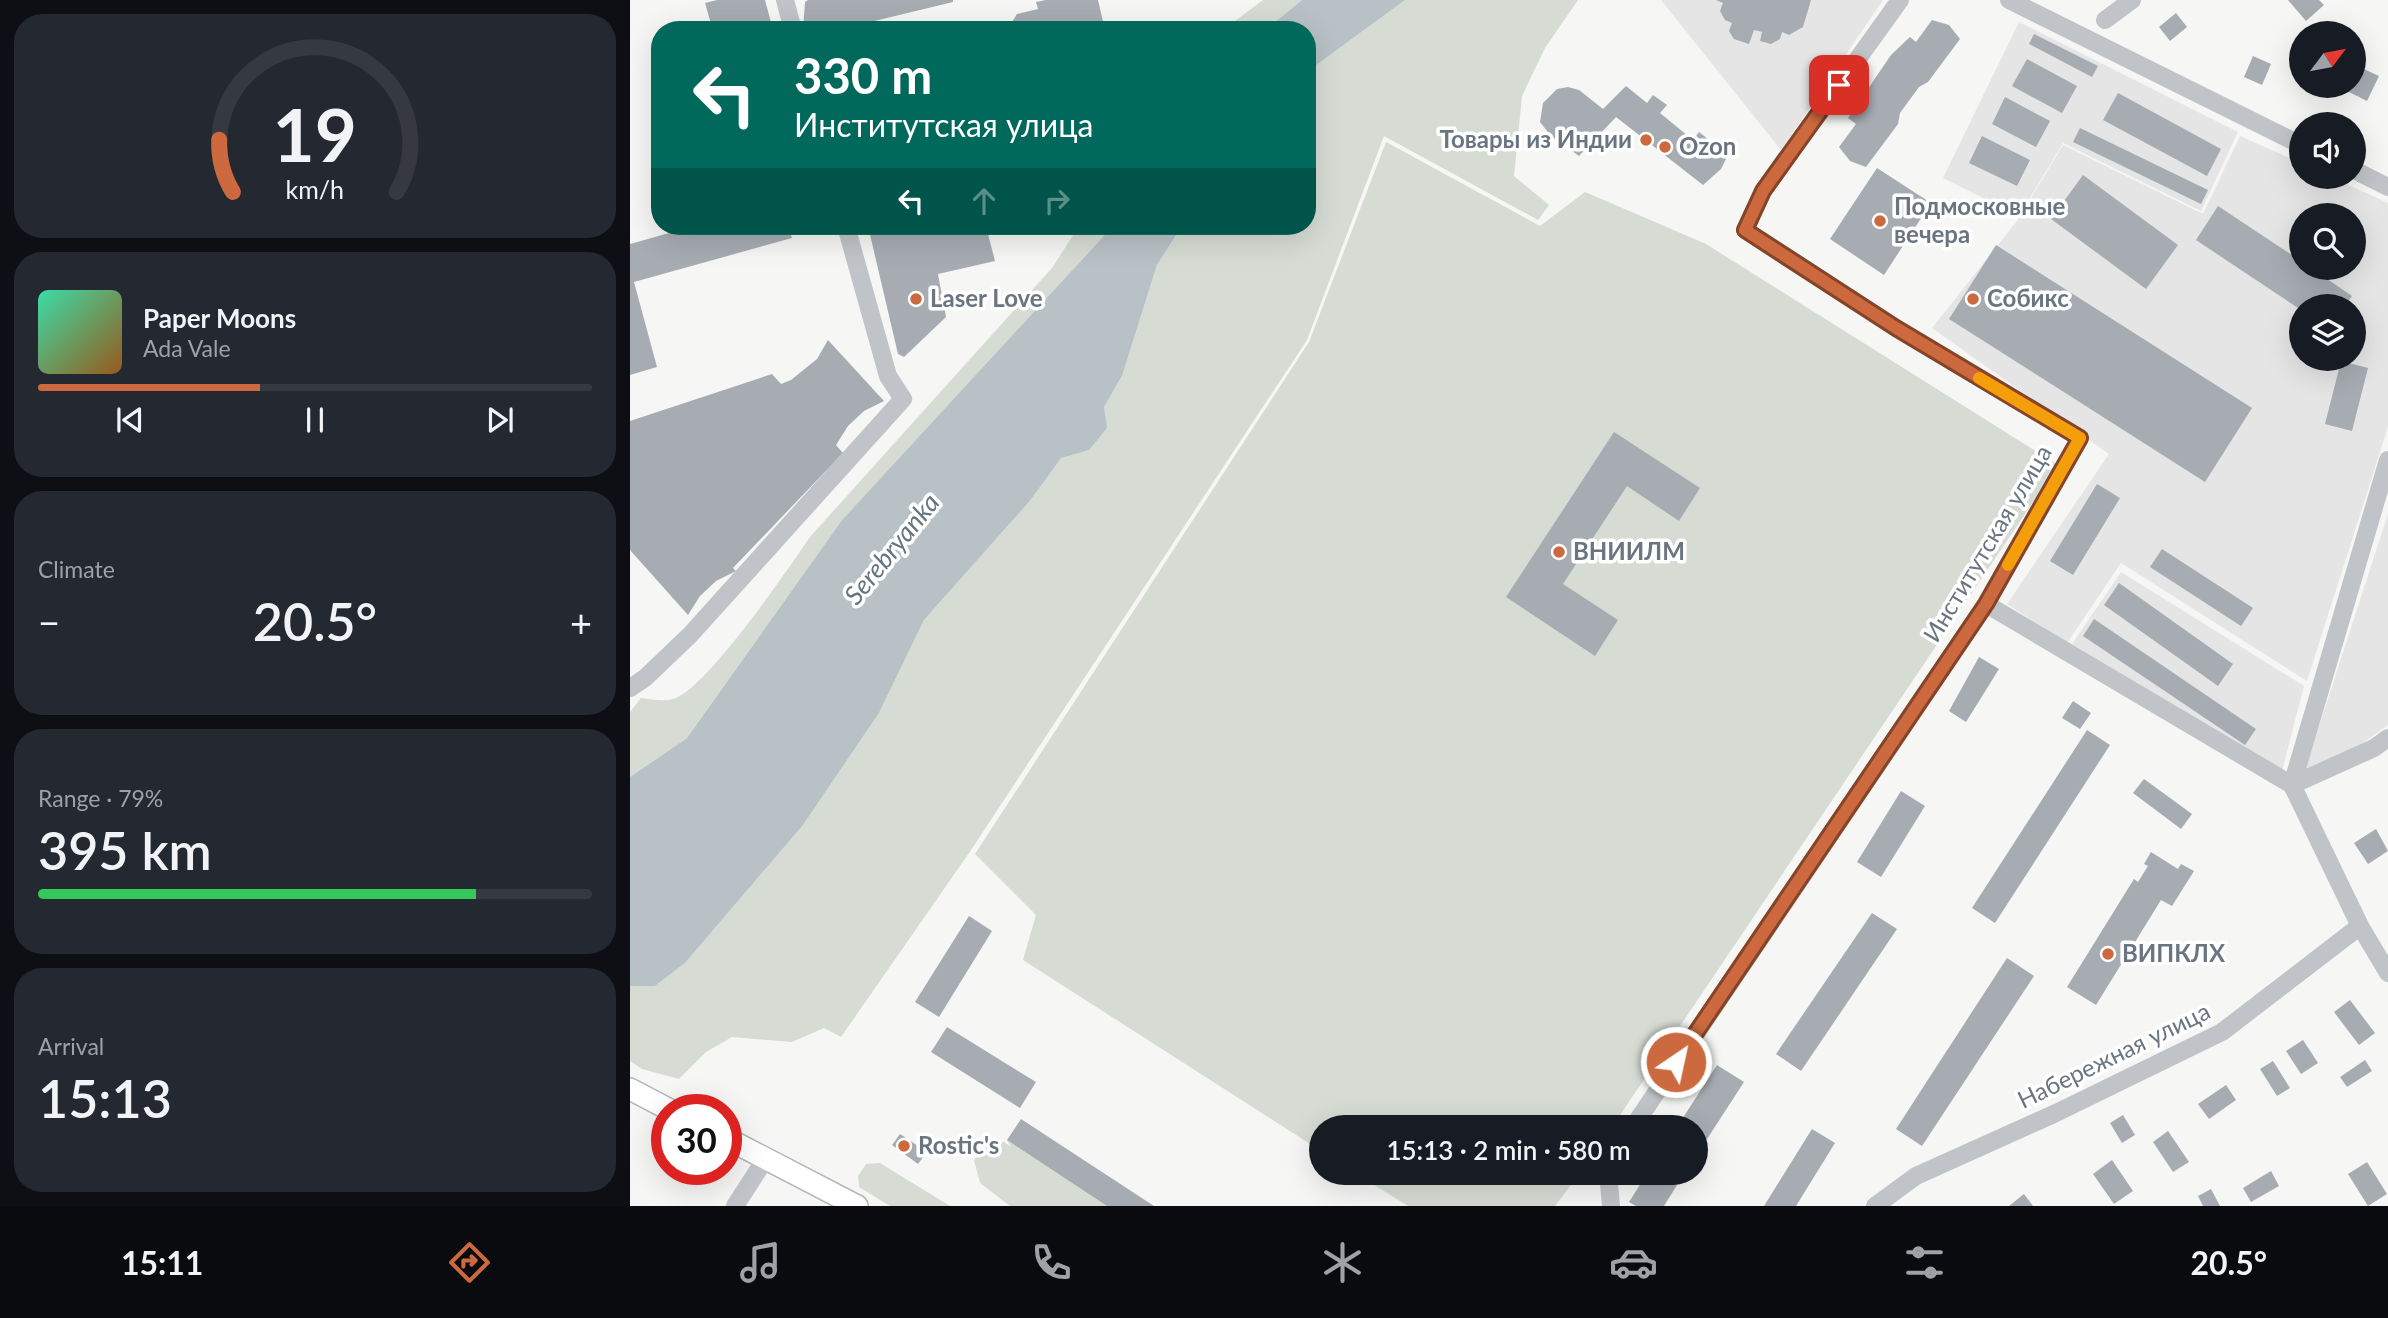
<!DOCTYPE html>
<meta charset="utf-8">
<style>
:root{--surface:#171b24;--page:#242831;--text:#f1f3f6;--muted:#9ea1a6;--line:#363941;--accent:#cc693e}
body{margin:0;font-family:Lato,sans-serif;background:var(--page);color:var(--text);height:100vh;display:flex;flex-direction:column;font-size:26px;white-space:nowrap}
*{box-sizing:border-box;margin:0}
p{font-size:23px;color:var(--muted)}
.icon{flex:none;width:38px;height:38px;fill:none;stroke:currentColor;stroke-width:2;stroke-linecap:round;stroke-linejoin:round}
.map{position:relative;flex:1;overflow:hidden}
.details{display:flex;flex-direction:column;gap:14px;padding:14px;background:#0d0f14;width:630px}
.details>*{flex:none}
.banner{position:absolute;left:21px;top:21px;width:665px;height:214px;border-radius:28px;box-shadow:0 7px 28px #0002;background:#00695c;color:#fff;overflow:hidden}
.needle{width:46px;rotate:58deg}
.buttons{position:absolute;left:1659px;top:21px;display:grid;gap:14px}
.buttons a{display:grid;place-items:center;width:77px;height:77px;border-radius:50%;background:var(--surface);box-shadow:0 7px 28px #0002;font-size:35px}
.speed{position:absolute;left:21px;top:1094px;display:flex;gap:14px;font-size:35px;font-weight:700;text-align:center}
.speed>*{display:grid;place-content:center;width:91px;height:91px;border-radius:50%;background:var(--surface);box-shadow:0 7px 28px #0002;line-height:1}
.speed .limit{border:10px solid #d22;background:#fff;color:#111}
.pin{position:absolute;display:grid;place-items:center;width:60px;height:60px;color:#fff;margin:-30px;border-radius:14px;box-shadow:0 4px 10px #0006}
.me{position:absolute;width:77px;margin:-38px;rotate:34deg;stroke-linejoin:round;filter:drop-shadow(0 0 5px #0008)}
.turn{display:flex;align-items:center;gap:24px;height:147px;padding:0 28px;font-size:32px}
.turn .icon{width:91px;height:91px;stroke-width:2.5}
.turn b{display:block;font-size:49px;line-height:60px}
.lanes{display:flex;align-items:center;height:66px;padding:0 28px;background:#0003;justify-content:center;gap:35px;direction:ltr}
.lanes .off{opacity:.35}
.big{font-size:52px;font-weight:600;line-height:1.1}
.details .tile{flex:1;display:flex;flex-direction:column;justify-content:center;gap:10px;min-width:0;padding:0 24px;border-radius:28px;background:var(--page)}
.details .dial{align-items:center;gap:0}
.dial svg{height:182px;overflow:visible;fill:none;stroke:var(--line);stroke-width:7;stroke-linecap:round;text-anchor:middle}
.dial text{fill:var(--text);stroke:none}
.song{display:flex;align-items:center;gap:21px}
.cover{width:84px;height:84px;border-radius:10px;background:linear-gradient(135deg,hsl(160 70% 55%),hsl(30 70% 35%))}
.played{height:7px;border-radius:4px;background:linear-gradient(90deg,var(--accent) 40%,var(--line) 40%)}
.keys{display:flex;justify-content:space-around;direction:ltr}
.heat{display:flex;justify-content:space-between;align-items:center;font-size:38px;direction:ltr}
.charge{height:10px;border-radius:5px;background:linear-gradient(90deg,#34c759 79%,var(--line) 0)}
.trip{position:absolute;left:679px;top:1115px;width:399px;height:70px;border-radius:35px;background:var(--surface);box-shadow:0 7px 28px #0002;font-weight:600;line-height:70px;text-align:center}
.dock{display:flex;height:112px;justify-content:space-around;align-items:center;background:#090b0e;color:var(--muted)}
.dock .icon{width:49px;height:49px}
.dock .active{color:var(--accent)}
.dock b{font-size:32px;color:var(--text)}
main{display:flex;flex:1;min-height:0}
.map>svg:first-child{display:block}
.built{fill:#e4e5e4;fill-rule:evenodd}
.green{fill:#d6dbd4}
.water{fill:#b8c1c5}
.building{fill:#a6acb2}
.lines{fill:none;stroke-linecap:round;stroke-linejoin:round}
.major-casing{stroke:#b2b5b9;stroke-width:24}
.minor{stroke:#c0c3c7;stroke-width:18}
.major{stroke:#fff;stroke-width:21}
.route-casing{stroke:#854428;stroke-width:18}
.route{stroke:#cc693e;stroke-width:12}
.slow{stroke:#f59e0b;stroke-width:12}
.poi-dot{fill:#cc693e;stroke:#fff;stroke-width:2.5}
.labels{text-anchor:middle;stroke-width:7;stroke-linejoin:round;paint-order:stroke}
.poi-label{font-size:24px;font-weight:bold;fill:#697581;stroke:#fff;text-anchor:start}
.street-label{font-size:24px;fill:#697581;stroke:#fff}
.water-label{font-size:26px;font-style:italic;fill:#65757d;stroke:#fff}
</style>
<main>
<section class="details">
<div class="tile dial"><svg viewBox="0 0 100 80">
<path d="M14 69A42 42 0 1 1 86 69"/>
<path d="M14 69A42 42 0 0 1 8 46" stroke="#cc693e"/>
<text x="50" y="56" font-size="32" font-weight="700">19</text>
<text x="50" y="72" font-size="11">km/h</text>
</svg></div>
<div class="tile">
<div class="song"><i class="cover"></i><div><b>Paper Moons</b><p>Ada Vale</p></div></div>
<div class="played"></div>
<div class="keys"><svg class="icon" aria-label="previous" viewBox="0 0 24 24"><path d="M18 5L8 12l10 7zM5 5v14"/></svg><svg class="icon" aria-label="pause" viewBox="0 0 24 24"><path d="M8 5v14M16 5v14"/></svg><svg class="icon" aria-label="next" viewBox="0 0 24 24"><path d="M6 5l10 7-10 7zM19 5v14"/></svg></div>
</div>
<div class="tile"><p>Climate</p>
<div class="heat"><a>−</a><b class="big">20.5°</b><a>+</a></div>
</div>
<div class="tile"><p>Range · 79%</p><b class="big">395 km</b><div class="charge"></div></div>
<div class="tile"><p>Arrival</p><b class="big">15:13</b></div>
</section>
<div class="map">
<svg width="1758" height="1206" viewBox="0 0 1758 1206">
<rect width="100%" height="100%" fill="#f6f6f4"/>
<g class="built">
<polygon points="1031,0 1253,0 1151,150"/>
<polygon points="1389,22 1608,132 1571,211 1433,143 1389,216 1313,178"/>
<path d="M1610 136 1671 163V177H1701L1758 203V427L1677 681 1491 563 1437 643 1377 604 1479 454 1302 328 1387 221 1433 145 1573 214ZM1671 215H1724V268H1671ZM1671 306H1724V359H1671Z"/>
<polygon points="1758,514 1758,725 1669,788"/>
<polygon points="1491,572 1674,686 1652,771 1442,644"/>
</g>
<g class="green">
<polygon points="633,0 672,0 635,30 593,30"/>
<polygon points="775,0 948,0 915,48 892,96 884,176 919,205 908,220 754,136 677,340 339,853 211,1037 194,1028 162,1042 102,1037 76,1052 49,1079 12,1069 0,1061 0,986 25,986 55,963 173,825 249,713 294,620 399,502 431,457 459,450 474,407 492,376 527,265 552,226 677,226 677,72"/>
<polygon points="756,142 910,226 955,192 1076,244 1428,465 982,1127 691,1127 691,1151 393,960 406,915 345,854 679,342"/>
<path d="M449 226H483L212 520 57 738 0 777V712L11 698C21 699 33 702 43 699 76 690 158 569 180 537L422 268Z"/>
<polygon points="377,1140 477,1206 380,1206 350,1183 344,1160 359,1144 374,1142 381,1147"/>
<polygon points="250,1163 320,1206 260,1206 229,1187 228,1176 236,1164"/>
<polygon points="725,1173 950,1172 950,1173 925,1206 778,1206"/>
</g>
<g class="water">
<polygon points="672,0 775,0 677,72 677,30 635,30"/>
<polygon points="483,226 552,226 527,265 492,376 474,407 477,428 459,450 431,458 399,502 294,620 249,713 173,825 55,963 25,986 0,986 0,777 57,738 212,520"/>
</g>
<g class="building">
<polygon points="87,0 135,0 143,30 64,30 81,24 75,3"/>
<polygon points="178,0 323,0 323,2 228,25 225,30 173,30 175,2"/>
<polygon points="416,0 468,0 475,30 377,30 387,14 408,9 406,2"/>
<polygon points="1086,0 1181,0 1173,27 1159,35 1152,32 1150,39 1141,44 1130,41 1132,32 1124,30 1119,44 1104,39 1099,31 1102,23 1095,20 1090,11 1093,3"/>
<polygon points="1658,0 1689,0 1694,5 1676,21"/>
<polygon points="1546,13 1557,27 1540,41 1529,27"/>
<polygon points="1302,20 1319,25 1330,39 1298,82 1289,87 1270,113 1268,124 1236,167 1220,161 1209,147 1226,124 1218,118 1261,55 1280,37 1286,42"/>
<polygon points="1404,34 1468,66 1462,77 1399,44"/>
<polygon points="1623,56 1641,64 1632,85 1614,77"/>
<polygon points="1397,59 1447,86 1432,113 1382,86"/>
<polygon points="1725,65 1749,76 1737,101 1713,89 1715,86 1724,86"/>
<polygon points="996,86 1017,103 1023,95 1037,105 1030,113 1063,140 1069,132 1098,155 1091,169 1073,185 986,117 949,156 921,136 910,122 913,103 927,89 938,87 949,90 973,109"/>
<polygon points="1488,93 1591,149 1577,176 1473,120"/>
<polygon points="1375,97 1420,121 1406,147 1362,124"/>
<polygon points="1450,128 1578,190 1571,204 1443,142"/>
<polygon points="1352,136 1400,160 1387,186 1339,163"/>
<polygon points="1247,168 1301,203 1254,275 1200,239"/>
<polygon points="1453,175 1548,245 1516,289 1421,219"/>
<polygon points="1588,206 1671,261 1671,268 1681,268 1722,296 1715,306 1671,306 1671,310 1566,240"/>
<polygon points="64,226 158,226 162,238 4,282 27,367 0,375 0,244"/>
<polygon points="238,226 379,226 358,234 365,261 308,274 316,317 274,357 268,354"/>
<polygon points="1366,245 1622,408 1575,482 1319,319"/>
<polygon points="198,340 254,401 234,411 218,426 206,445 213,453 103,568 106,571 86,581 70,596 58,615 0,550 0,421 142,374 151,384 161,380 187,359"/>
<polygon points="1711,361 1738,368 1722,431 1695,424"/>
<polygon points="984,432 1070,488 1049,521 997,486 933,584 988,620 965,656 876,597"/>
<polygon points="1467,484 1490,498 1443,575 1420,561"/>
<polygon points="1532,549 1623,608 1611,626 1520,567"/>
<polygon points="1489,583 1603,664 1588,686 1474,605"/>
<polygon points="1464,619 1626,729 1615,745 1453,636"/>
<polygon points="1349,657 1369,669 1336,722 1319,711"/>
<polygon points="1443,701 1461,713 1450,729 1432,718"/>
<polygon points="1457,730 1480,745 1365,923 1342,908"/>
<polygon points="1514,779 1562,814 1551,829 1503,793"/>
<polygon points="1271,791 1295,806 1251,877 1227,862"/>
<polygon points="1746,829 1758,851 1738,864 1724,843"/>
<polygon points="1521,852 1548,869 1551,864 1564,871 1542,906 1531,900 1466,1005 1437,987 1504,879 1508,882 1518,866 1514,864"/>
<polygon points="1242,913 1267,929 1171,1071 1146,1054"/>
<polygon points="339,916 362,931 309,1017 285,1002"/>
<polygon points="1377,958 1404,976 1292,1146 1266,1129"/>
<polygon points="1720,1000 1745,1033 1729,1045 1704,1012"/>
<polygon points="317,1027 406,1082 390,1108 301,1052"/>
<polygon points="1673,1040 1688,1063 1671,1074 1656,1051"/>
<polygon points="1735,1060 1742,1071 1717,1087 1710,1077"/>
<polygon points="1643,1061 1660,1088 1647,1096 1630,1069"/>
<polygon points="1087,1065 1114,1082 1066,1156 1066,1127 1047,1127"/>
<polygon points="1596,1085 1606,1100 1579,1119 1568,1104"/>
<polygon points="1493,1115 1505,1135 1492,1143 1480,1123"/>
<polygon points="391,1119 524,1206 477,1206 377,1140"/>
<polygon points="1182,1129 1205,1143 1166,1206 1134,1206"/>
<polygon points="1538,1131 1559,1162 1543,1172 1523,1142"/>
<polygon points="270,1134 297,1152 288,1164 262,1145"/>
<polygon points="1482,1160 1503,1191 1484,1204 1463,1174"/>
<polygon points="1737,1162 1757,1194 1738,1206 1718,1174"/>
<polygon points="1641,1171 1649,1186 1621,1202 1613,1188"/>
<polygon points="1018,1172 1055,1172 1034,1206 1006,1206 999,1202"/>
<polygon points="1581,1189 1590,1206 1573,1206 1568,1196"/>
<polygon points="1394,1194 1403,1206 1379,1206"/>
</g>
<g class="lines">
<defs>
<g id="major">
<polyline points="0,1089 40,1110"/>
<polyline points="96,1138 227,1206"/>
</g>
</defs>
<use href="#major" class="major-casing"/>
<g class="minor">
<polyline points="155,0 163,30"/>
<polyline points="1379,0 1671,145"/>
<polyline points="1475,20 1502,0"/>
<polyline points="1724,170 1758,187"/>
<polyline points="1356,604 1662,785 1730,926 1758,973"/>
<polyline points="0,688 15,678 60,635 273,399 258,376 216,226"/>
<polyline points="1662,785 1758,460"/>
<polyline points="1662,785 1744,748 1758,738"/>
<polyline points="1003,1127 1356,604 1450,438 1266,328 1115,230 1133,191 1270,0"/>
<polyline points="978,1172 981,1206"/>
<polyline points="105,1206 136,1158"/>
<polyline points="1245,1206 1286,1176 1426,1113 1592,1032 1730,926"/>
</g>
<use href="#major" class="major"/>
</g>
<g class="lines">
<defs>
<polyline id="route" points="1046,1062 1356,604 1450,438 1266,328 1115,230 1133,191 1209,85"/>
</defs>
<use href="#route" class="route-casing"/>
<use href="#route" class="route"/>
<polyline class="slow" points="1349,378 1450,438 1378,565"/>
</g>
<g class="poi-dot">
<circle cx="1016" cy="140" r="7"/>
<circle cx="1035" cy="147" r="7"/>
<circle cx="1250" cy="221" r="7"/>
<circle cx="286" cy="299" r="7"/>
<circle cx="1343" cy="299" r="7"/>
<circle cx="929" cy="552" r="7"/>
<circle cx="1478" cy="954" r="7"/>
<circle cx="274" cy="1146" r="7"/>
</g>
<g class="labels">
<g class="poi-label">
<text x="1002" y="148" text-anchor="end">Товары из Индии</text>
<text x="1049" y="155">Ozon</text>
<text x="1264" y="215">Подмосковные<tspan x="1264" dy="28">вечера</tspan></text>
<text x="300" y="307">Laser Love</text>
<text x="1357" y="307">Собикс</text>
<text x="943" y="560">ВНИИЛМ</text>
<text x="1492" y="962">ВИПКЛХ</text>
<text x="288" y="1154">Rostic's</text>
</g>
<g class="street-label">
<text transform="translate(1358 544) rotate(-59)" y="8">Институтская улица</text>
<text transform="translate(1484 1056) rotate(-26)" y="8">Набережная улица</text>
</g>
<g class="water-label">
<text transform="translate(262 549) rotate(-51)" y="9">Serebryanka</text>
</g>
</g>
</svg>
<div class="buttons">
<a><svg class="needle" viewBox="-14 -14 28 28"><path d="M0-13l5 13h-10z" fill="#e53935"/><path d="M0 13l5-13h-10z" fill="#9ea1a6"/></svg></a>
<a><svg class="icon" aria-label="sound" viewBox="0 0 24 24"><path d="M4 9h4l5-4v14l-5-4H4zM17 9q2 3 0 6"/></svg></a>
<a><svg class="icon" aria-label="search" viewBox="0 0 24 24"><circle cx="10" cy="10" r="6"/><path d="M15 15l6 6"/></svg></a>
<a><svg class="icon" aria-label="layers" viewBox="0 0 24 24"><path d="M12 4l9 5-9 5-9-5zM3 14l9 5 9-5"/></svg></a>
</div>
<div class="speed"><div class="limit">30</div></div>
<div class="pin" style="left:1209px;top:85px;background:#d93025"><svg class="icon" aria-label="arrive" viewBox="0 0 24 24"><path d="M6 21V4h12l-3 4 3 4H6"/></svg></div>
<svg class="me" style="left:1046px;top:1062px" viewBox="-20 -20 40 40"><circle r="17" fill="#cc693e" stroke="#fff" stroke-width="3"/><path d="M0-11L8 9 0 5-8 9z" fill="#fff"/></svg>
<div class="trip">15:13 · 2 min · 580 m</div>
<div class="banner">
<div class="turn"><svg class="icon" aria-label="left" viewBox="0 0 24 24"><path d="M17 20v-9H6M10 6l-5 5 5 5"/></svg><div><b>330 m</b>Институтская улица</div></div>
<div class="lanes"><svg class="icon" aria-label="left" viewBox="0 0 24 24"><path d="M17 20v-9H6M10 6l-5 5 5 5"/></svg><svg class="icon off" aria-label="ahead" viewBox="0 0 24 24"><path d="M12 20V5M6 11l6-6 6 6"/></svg><svg class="icon off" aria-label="right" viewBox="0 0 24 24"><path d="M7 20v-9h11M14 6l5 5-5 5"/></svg></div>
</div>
</div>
</main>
<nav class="dock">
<b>15:11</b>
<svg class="icon active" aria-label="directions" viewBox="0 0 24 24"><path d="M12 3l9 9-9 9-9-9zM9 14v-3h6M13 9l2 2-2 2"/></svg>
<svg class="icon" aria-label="music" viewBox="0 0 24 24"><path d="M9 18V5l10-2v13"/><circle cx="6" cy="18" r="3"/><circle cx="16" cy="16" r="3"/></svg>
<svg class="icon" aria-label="phone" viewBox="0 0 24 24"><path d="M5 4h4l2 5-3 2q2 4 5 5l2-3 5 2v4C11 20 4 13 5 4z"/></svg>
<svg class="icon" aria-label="climate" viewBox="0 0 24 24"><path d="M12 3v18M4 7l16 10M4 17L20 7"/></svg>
<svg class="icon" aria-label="car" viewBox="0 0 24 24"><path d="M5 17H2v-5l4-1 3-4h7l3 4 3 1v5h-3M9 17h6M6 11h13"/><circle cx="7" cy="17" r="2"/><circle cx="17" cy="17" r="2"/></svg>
<svg class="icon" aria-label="filters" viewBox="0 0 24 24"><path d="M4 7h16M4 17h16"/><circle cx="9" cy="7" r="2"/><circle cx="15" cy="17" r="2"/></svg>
<b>20.5°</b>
</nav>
